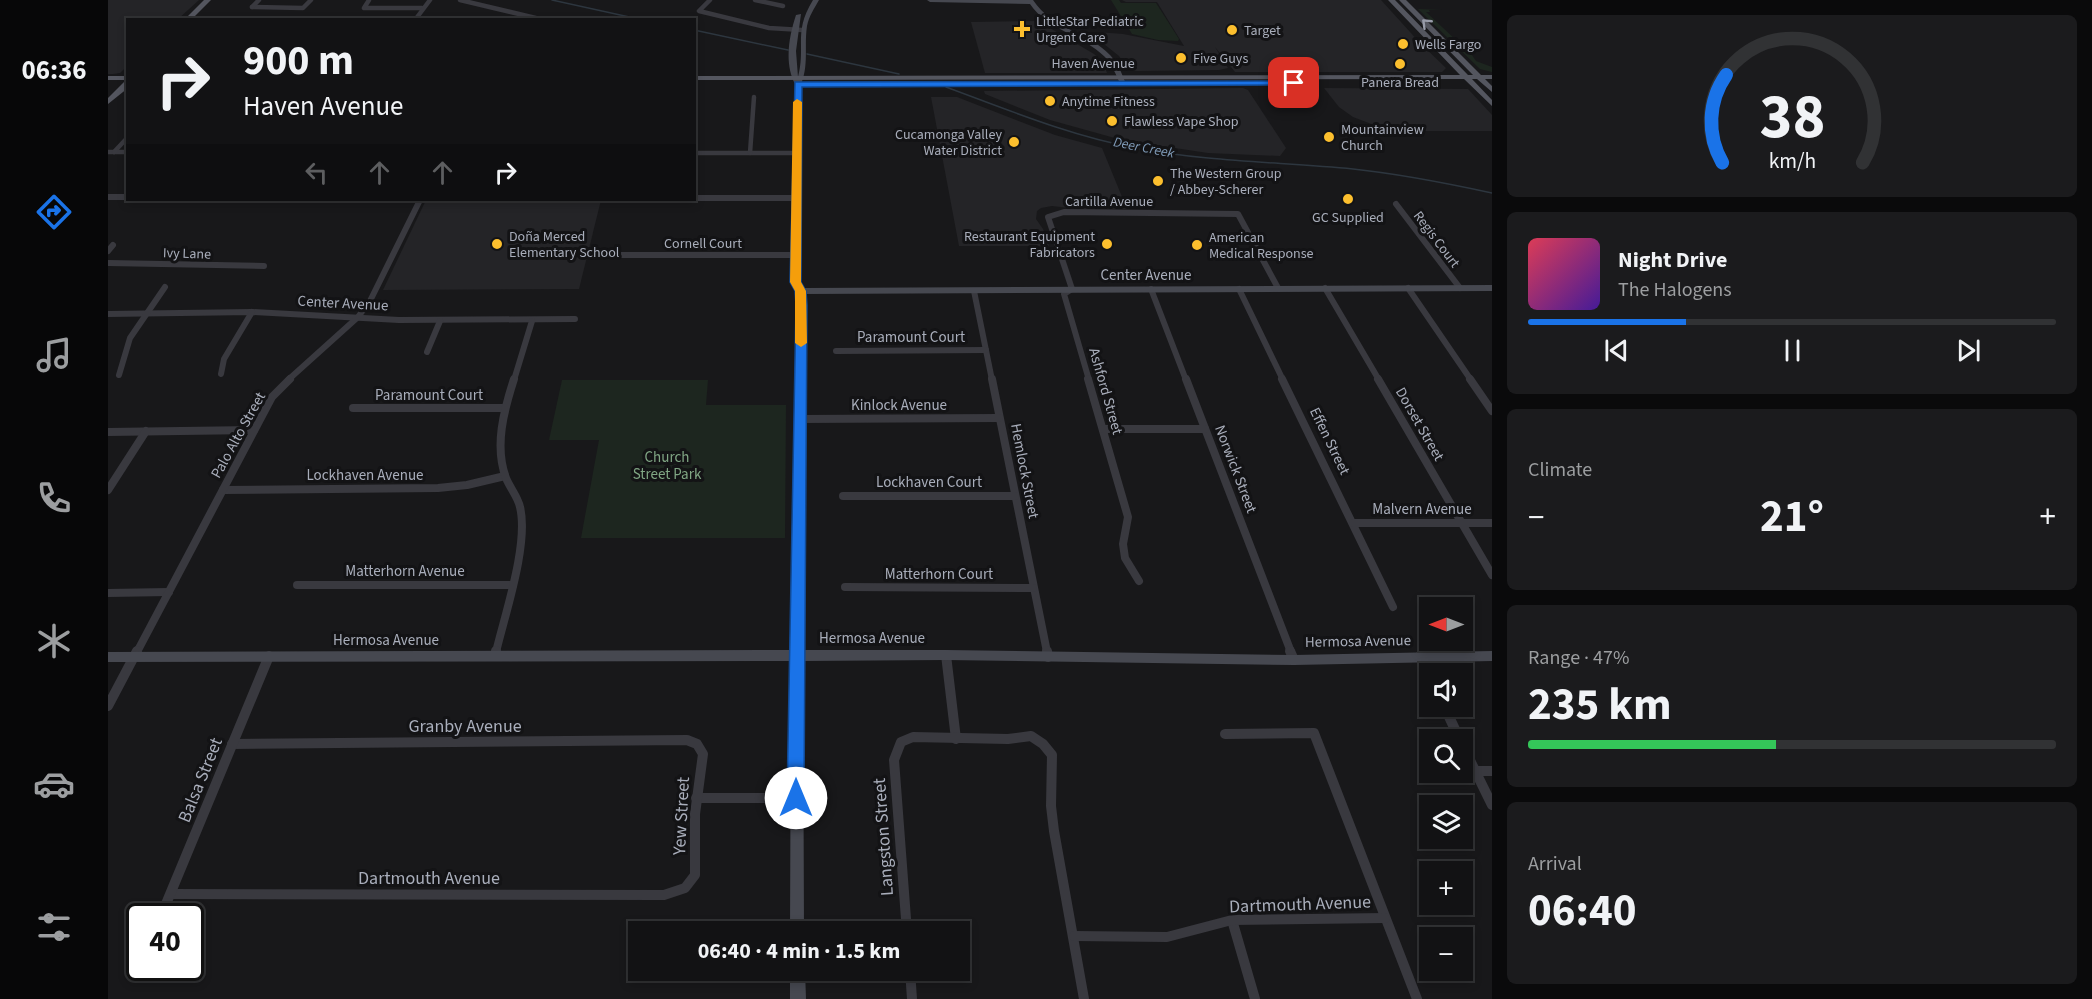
<!DOCTYPE html>
<meta charset="utf-8">
<style>
:root{--surface:#121214;--page:#1b1b1d;--text:#f1f3f6;--muted:#9c9ea0;--line:#313234;--accent:#1a73e8}
body{margin:0;font-family:"Source Sans 3",sans-serif;background:var(--page);color:var(--text);height:100vh;display:flex;flex-direction:column;font-size:22px;white-space:nowrap}
*{box-sizing:border-box;margin:0}
p{font-size:20px;color:var(--muted)}
.icon{flex:none;width:33px;height:33px;fill:none;stroke:currentColor;stroke-width:2;stroke-linecap:round;stroke-linejoin:round}
.map{position:relative;flex:1;overflow:hidden}
.side{display:flex;flex-direction:column;gap:15px;padding:15px;background:#0a0a0b;width:600px}
.side>*{flex:none}
.top-card{position:absolute;left:18px;top:18px;width:570px;height:183px;border-radius:0px;box-shadow:0 3px 9px #0003,0 0 0 2px var(--line);background:#121214;color:var(--text);overflow:hidden}
.needle{width:39px;rotate:270deg}
.fabs{position:absolute;left:1311px;top:597px;display:grid;gap:12px}
.fabs a{display:grid;place-items:center;width:54px;height:54px;border-radius:0px;background:var(--surface);box-shadow:0 3px 9px #0003,0 0 0 2px var(--line);font-size:30px}
.speed{position:absolute;left:18px;top:903px;display:flex;gap:12px;font-size:30px;font-weight:700;text-align:center}
.speed>*{display:grid;place-content:center;width:78px;height:78px;border-radius:50%;background:var(--surface);box-shadow:0 3px 9px #0003,0 0 0 2px var(--line);line-height:1}
.speed .limit{border:3px solid #111;border-radius:9px;background:#fff;color:#111}
.pin{position:absolute;display:grid;place-items:center;width:51px;height:51px;color:#fff;margin:-26px;border-radius:12px;box-shadow:0 3px 9px #0006}
.me{position:absolute;width:66px;margin:-33px;rotate:0deg;stroke-linejoin:round;filter:drop-shadow(0 0 4px #0008)}
.turn{display:flex;align-items:center;gap:21px;height:126px;padding:0 18px;font-size:27px}
.turn .icon{width:78px;height:78px;stroke-width:2.5}
.turn b{display:block;font-size:42px;line-height:51px}
.lanes{display:flex;align-items:center;height:57px;padding:0 18px;background:#0003;justify-content:center;gap:30px;direction:ltr}
.lanes .off{opacity:.35}
.big{font-size:45px;font-weight:700;line-height:1.1}
.side .widget{flex:1;display:flex;flex-direction:column;justify-content:center;gap:9px;min-width:0;padding:0 21px;border-radius:9px;background:var(--page)}
.side .dial{align-items:center;gap:0}
.dial svg{height:156px;overflow:visible;fill:none;stroke:var(--line);stroke-width:7;stroke-linecap:round;text-anchor:middle}
.dial text{fill:var(--text);stroke:none}
.song{display:flex;align-items:center;gap:18px}
.cover{width:72px;height:72px;border-radius:9px;background:linear-gradient(135deg,hsl(350 70% 55%),hsl(260 70% 35%))}
.played{height:6px;border-radius:3px;background:linear-gradient(90deg,var(--accent) 30%,var(--line) 30%)}
.keys{display:flex;justify-content:space-around;direction:ltr}
.heat{display:flex;justify-content:space-between;align-items:center;font-size:33px;direction:ltr}
.charge{height:9px;border-radius:4px;background:linear-gradient(90deg,#34c759 47%,var(--line) 0)}
.trip{position:absolute;left:520px;top:921px;width:342px;height:60px;border-radius:0px;background:var(--surface);box-shadow:0 3px 9px #0003,0 0 0 2px var(--line);font-weight:700;line-height:60px;text-align:center}
main{display:flex;flex:1;min-height:0}
.tabs{display:flex;flex-direction:column;width:108px;justify-content:space-around;align-items:center;background:#070708;color:var(--muted)}
.tabs .icon{width:42px;height:42px}
.tabs .selected{color:var(--accent)}
.tabs b{font-size:27px;color:var(--text)}
.map>svg:first-child{display:block}
.built{fill:#242427}
.green{fill:#1d261f}
.lines{fill:none;stroke-linecap:round;stroke-linejoin:round}
.stream{stroke:#2d363f;stroke-width:1.5}
.street-far3{stroke:#39393f;stroke-width:4.5}
.street-far2{stroke:#39393f;stroke-width:6}
.street-far1{stroke:#39393f;stroke-width:8}
.street{stroke:#39393f;stroke-width:10}
.secondary{fill:#464850;fill-rule:evenodd}
.primary{fill:#54565f;fill-rule:evenodd}
.oneway{stroke:#989ca9}
.route{fill:#1a73e8;stroke:#114b97;stroke-width:1.5}
.slow{fill:#f59e0b}
.poi-dot{fill:#fcbf2e;stroke:#131315;stroke-width:2}
.labels{text-anchor:middle;stroke-width:6;stroke-linejoin:round;paint-order:stroke}
.far-poi-label{font-size:14px;fill:#a9aebb;stroke:#131315;text-anchor:start}
.far-street-label{font-size:14px;fill:#a9aebb;stroke:#131315}
.far-water-label{font-size:14px;font-style:italic;fill:#7f9ab7;stroke:#131315}
.street-label{font-size:15px;fill:#a9aebb;stroke:#131315}
.park-label{font-size:15px;fill:#80a684;stroke:#131315}
.near-street-label{font-size:18px;fill:#a9aebb;stroke:#131315}
</style>
<main>
<nav class="tabs">
<b>06:36</b>
<svg class="icon selected" aria-label="directions" viewBox="0 0 24 24"><path d="M12 3l9 9-9 9-9-9zM9 14v-3h6M13 9l2 2-2 2"/></svg>
<svg class="icon" aria-label="music" viewBox="0 0 24 24"><path d="M9 18V5l10-2v13"/><circle cx="6" cy="18" r="3"/><circle cx="16" cy="16" r="3"/></svg>
<svg class="icon" aria-label="phone" viewBox="0 0 24 24"><path d="M5 4h4l2 5-3 2q2 4 5 5l2-3 5 2v4C11 20 4 13 5 4z"/></svg>
<svg class="icon" aria-label="climate" viewBox="0 0 24 24"><path d="M12 3v18M4 7l16 10M4 17L20 7"/></svg>
<svg class="icon" aria-label="car" viewBox="0 0 24 24"><path d="M5 17H2v-5l4-1 3-4h7l3 4 3 1v5h-3M9 17h6M6 11h13"/><circle cx="7" cy="17" r="2"/><circle cx="17" cy="17" r="2"/></svg>
<svg class="icon" aria-label="filters" viewBox="0 0 24 24"><path d="M4 7h16M4 17h16"/><circle cx="9" cy="7" r="2"/><circle cx="15" cy="17" r="2"/></svg>
</nav>
<div class="map">
<svg width="1384" height="999" viewBox="0 0 1384 999">
<rect width="100%" height="100%" fill="#18181a"/>
<g class="built">
<polygon points="0,0 91,0 70,19 20,20 19,66 12,73 5,74 0,74"/>
<polygon points="1014,0 1273,0 1312,43 1338,68 1334,72 1127,72 1107,47 1120,68 1111,70 1029,71 1020,69 1011,56 996,44 989,32 1015,34 1076,46 1049,2 1018,2"/>
<polygon points="930,21 986,54 995,62 999,73 877,73 863,22"/>
<polygon points="1135,88 1140,90 1178,148 1172,156 1100,153 1014,140 942,120 877,94 876,91"/>
<polygon points="1216,88 1360,89 1384,115 1384,131 1301,131 1266,125 1245,117 1231,107"/>
<polygon points="823,97 849,97 947,135 994,148 1019,209 979,210 944,206 933,208 929,211 928,219 935,229 941,246 851,246"/>
<polygon points="318,200 493,200 471,289 275,290"/>
</g>
<g class="green">
<polygon points="1003,0 1011,0 1013,3 1048,3 1071,39 1070,41 1050,40 1024,34"/>
<polygon points="1310,9 1334,10 1321,10 1322,12 1318,12 1350,42 1355,42 1368,61 1384,67 1384,72 1372,69"/>
<polygon points="454,380 600,380 598,405 678,405 677,538 473,538 491,440 441,440"/>
</g>
<g class="lines">
<g class="stream">
<polyline points="444,0 535,20"/>
<polyline points="586,30 680,50"/>
<polyline points="699,54 791,74"/>
<path d="M838 87C900 110 963 136 1028 148 1100 162 1173 162 1245 169 1292 174 1338 183 1384 193"/>
</g>
<g class="street-far3">
<polyline points="261,0 256,8 314,8"/>
<polyline points="352,0 436,20"/>
<polyline points="602,0 591,11 661,28 694,30"/>
<polyline points="647,0 675,6"/>
<polyline points="144,7 195,8 203,0"/>
<polyline points="144,7 151,0"/>
<polyline points="307,20 322,0"/>
<polyline points="0,152 20,152"/>
<polyline points="6,152 20,137"/>
<polyline points="586,153 688,153"/>
<polyline points="642,153 646,97"/>
</g>
<g class="street-far2">
<polyline points="0,197 20,197"/>
<polyline points="586,198 688,198"/>
<polyline points="1288,204 1352,288"/>
<polyline points="0,251 5,245"/>
<polyline points="502,255 689,255"/>
<polyline points="0,263 156,266"/>
<polyline points="1217,288 1271,380"/>
<polyline points="1300,288 1363,380"/>
<polyline points="1043,289 1078,380"/>
<polyline points="1131,289 1175,380"/>
<polyline points="866,291 884,380"/>
<polyline points="0,314 144,312 291,320 467,319"/>
<polyline points="728,351 878,350"/>
<polyline points="319,352 332,321"/>
<polyline points="113,374 116,359 144,312"/>
<polyline points="11,375 22,338 57,287"/>
<polyline points="180,380 250,317 262,301 312,200"/>
<polyline points="406,380 424,321"/>
<polyline points="981,380 956,294 964,289 940,217 956,212 1130,214 1170,288"/>
</g>
<g class="street-far1">
<polyline points="884,379 939,652"/>
<polyline points="980,379 1020,517 1015,544 1017,558 1031,581"/>
<polyline points="1078,379 1183,652"/>
<polyline points="1174,379 1285,607"/>
<polyline points="1270,379 1384,575"/>
<polyline points="1362,379 1384,411"/>
<polyline points="245,408 397,408"/>
<polyline points="692,419 891,418"/>
<polyline points="995,429 1097,429"/>
<polyline points="0,432 146,430"/>
<polyline points="0,490 38,431"/>
<polyline points="115,490 330,488 359,485 397,476"/>
<polyline points="735,496 907,496"/>
<polyline points="1245,523 1384,523"/>
<polyline points="189,585 405,585"/>
<polyline points="737,587 925,588"/>
<polyline points="0,593 61,592"/>
<polyline points="29,652 164,397 182,379"/>
<path d="M388 652C397 614 421 544 412 507 410 497 402 488 398 478 386 446 396 410 406 379"/>
</g>
<g class="street">
<polyline points="939,651 940,657"/>
<polyline points="1182,651 1186,660"/>
<polyline points="838,655 848,739"/>
<polyline points="387,656 388,651"/>
<polyline points="1312,656 1322,677"/>
<polyline points="0,706 29,651"/>
<polyline points="1336,706 1352,740"/>
<polyline points="1117,734 1206,733 1309,999"/>
<polyline points="1354,744 1384,805"/>
<polyline points="1368,771 1384,771"/>
<polyline points="588,798 688,798"/>
<polyline points="63,894 556,895 577,888 587,875 587,814 595,754 589,744 579,740 124,744"/>
<polyline points="53,916 161,656"/>
<polyline points="1124,920 1147,999"/>
<polyline points="799,932 786,760 793,742 805,737 900,739 923,736 935,744 944,755 943,806 946,831 976,999"/>
<polyline points="966,936 1059,937 1124,920 1277,918"/>
<polyline points="802,970 804,999"/>
</g>
<g class="secondary">
<path d="M705 0H711C706 9 701 16 699 26 696 46 701 65 693 84L692 282 696 288 1384 285V291L697 294 695 650H838L1186 655 1384 651V661L1186 665 838 660 695 661 696 932H682L683 661 0 662V652L684 650 689 291 684 282 687 84C676 63 681 36 688 15L693 14 688 51 690 77C698 46 685 32 705 0Z"/>
<path d="M819 0H925C945 30 979 31 1002 55 1010 63 1014 74 1018 84L1013 85C1008 76 1005 65 997 57 974 34 940 31 922 4L822 2Z"/>
<polygon points="682,970 697,970 698,999 682,999"/>
</g>
<g class="primary">
<polygon points="96,0 103,0 83,20 76,20"/>
<polygon points="1280,0 1287,0 1360,75 1365,75 1291,0 1298,0 1373,75 1384,75 1384,79 1377,79 1384,86 1384,92 1369,79 1364,79 1384,100 1384,106 1356,79 586,80 586,76 1352,75"/>
<rect x="0" y="76" width="20" height="4"/>
<polygon points="17,81 20,81 20,88 0,104 0,98"/>
</g>
</g>
<defs><path id="oneway-chevron" d="M-2-3.5L2.5 0L-2 3.5" fill="none" stroke-width="1.6" stroke-linecap="round" stroke-linejoin="round" transform="scale(1.5)"/></defs>
<use class="oneway" href="#oneway-chevron" transform="translate(1318 23) rotate(-136)"/>
<polygon class="route" points="1186,81 1191,83 1189,85 694,87 693,282 698,291 699,305 696,798 694,804 688,806 682,804 679,798 688,305 687,291 682,282 687,82"/>
<polygon class="slow" points="689,99 694,102 693,282 698,291 699,343 693,347 687,343 687,291 682,282 685,102"/>
<g class="poi-dot">
<path d="M911 20h6v6h6v6h-6v6h-6v-6h-6v-6h6z"/>
<circle cx="1124" cy="30" r="6"/>
<circle cx="1295" cy="44" r="6"/>
<circle cx="1073" cy="58" r="6"/>
<circle cx="1292" cy="64" r="6"/>
<circle cx="942" cy="101" r="6"/>
<circle cx="1004" cy="121" r="6"/>
<circle cx="1221" cy="137" r="6"/>
<circle cx="906" cy="142" r="6"/>
<circle cx="1050" cy="181" r="6"/>
<circle cx="1240" cy="199" r="6"/>
<circle cx="389" cy="244" r="6"/>
<circle cx="999" cy="244" r="6"/>
<circle cx="1089" cy="245" r="6"/>
</g>
<g class="labels">
<g class="far-poi-label">
<text x="928" y="26">LittleStar Pediatric<tspan x="928" dy="16">Urgent Care</tspan></text>
<text x="1136" y="35">Target</text>
<text x="1307" y="49">Wells Fargo</text>
<text x="1085" y="63">Five Guys</text>
<text x="1292" y="87" text-anchor="middle">Panera Bread</text>
<text x="954" y="106">Anytime Fitness</text>
<text x="1016" y="126">Flawless Vape Shop</text>
<text x="1233" y="134">Mountainview<tspan x="1233" dy="16">Church</tspan></text>
<text x="894" y="139" text-anchor="end">Cucamonga Valley<tspan x="894" dy="16">Water District</tspan></text>
<text x="1062" y="178">The Western Group<tspan x="1062" dy="16">/ Abbey-Scherer</tspan></text>
<text x="1240" y="222" text-anchor="middle">GC Supplied</text>
<text x="401" y="241">Doña Merced<tspan x="401" dy="16">Elementary School</tspan></text>
<text x="987" y="241" text-anchor="end">Restaurant Equipment<tspan x="987" dy="16">Fabricators</tspan></text>
<text x="1101" y="242">American<tspan x="1101" dy="16">Medical Response</tspan></text>
</g>
<g class="far-street-label">
<text x="985" y="68">Haven Avenue</text>
<text x="1001" y="206">Cartilla Avenue</text>
<text transform="translate(1329 239) rotate(53)" y="5">Regis Court</text>
<text x="595" y="248">Cornell Court</text>
<text transform="translate(79 253) rotate(2)" y="5">Ivy Lane</text>
</g>
<g class="far-water-label">
<text transform="translate(1036 147) rotate(11)" y="5">Deer Creek</text>
</g>
<g class="street-label">
<text x="1038" y="280">Center Avenue</text>
<text transform="translate(235 303) rotate(3)" y="5">Center Avenue</text>
<text x="803" y="342">Paramount Court</text>
<text transform="translate(998 391) rotate(74)" y="5">Ashford Street</text>
<text x="321" y="400">Paramount Court</text>
<text x="791" y="410">Kinlock Avenue</text>
<text transform="translate(1312 424) rotate(60)" y="5">Dorset Street</text>
<text transform="translate(130 435) rotate(-61)" y="5">Palo Alto Street</text>
<text transform="translate(1222 441) rotate(64)" y="5">Effen Street</text>
<text transform="translate(1128 469) rotate(69)" y="5">Norwick Street</text>
<text transform="translate(917 471) rotate(79)" y="5">Hemlock Street</text>
<text x="257" y="480">Lockhaven Avenue</text>
<text x="821" y="487">Lockhaven Court</text>
<text x="1314" y="514">Malvern Avenue</text>
<text x="297" y="576">Matterhorn Avenue</text>
<text x="831" y="579">Matterhorn Court</text>
<text x="764" y="643">Hermosa Avenue</text>
<text x="278" y="645">Hermosa Avenue</text>
<text transform="translate(1250 641) rotate(-1)" y="5">Hermosa Avenue</text>
</g>
<g class="park-label">
<text x="559" y="462">Church<tspan x="559" dy="17">Street Park</tspan></text>
</g>
<g class="near-street-label">
<text x="357" y="732">Granby Avenue</text>
<text transform="translate(92 780) rotate(-68)" y="6">Balsa Street</text>
<text transform="translate(573 816) rotate(-87)" y="6">Yew Street</text>
<text transform="translate(775 837) rotate(-94)" y="6">Langston Street</text>
<text x="321" y="884">Dartmouth Avenue</text>
<text transform="translate(1192 904) rotate(-2)" y="6">Dartmouth Avenue</text>
</g>
</g>
</svg>
<div class="fabs">
<a><svg class="needle" viewBox="-14 -14 28 28"><path d="M0-13l5 13h-10z" fill="#e53935"/><path d="M0 13l5-13h-10z" fill="#9c9ea0"/></svg></a>
<a><svg class="icon" aria-label="sound" viewBox="0 0 24 24"><path d="M4 9h4l5-4v14l-5-4H4zM17 9q2 3 0 6"/></svg></a>
<a><svg class="icon" aria-label="search" viewBox="0 0 24 24"><circle cx="10" cy="10" r="6"/><path d="M15 15l6 6"/></svg></a>
<a><svg class="icon" aria-label="layers" viewBox="0 0 24 24"><path d="M12 4l9 5-9 5-9-5zM3 14l9 5 9-5"/></svg></a>
<a>+</a>
<a>−</a>
</div>
<div class="speed"><div class="limit">40</div></div>
<div class="pin" style="left:1186px;top:83px;background:#d93025"><svg class="icon" aria-label="arrive" viewBox="0 0 24 24"><path d="M6 21V4h12l-3 4 3 4H6"/></svg></div>
<svg class="me" style="left:688px;top:798px" viewBox="-20 -20 40 40"><circle r="19" fill="#fff"/><path d="M0-13L10 11 0 6-10 11z" fill="#1a73e8"/></svg>
<div class="trip">06:40 · 4 min · 1.5 km</div>
<div class="top-card">
<div class="turn"><svg class="icon" aria-label="right" viewBox="0 0 24 24"><path d="M7 20v-9h11M14 6l5 5-5 5"/></svg><div><b>900 m</b>Haven Avenue</div></div>
<div class="lanes"><svg class="icon off" aria-label="left" viewBox="0 0 24 24"><path d="M17 20v-9H6M10 6l-5 5 5 5"/></svg><svg class="icon off" aria-label="ahead" viewBox="0 0 24 24"><path d="M12 20V5M6 11l6-6 6 6"/></svg><svg class="icon off" aria-label="ahead" viewBox="0 0 24 24"><path d="M12 20V5M6 11l6-6 6 6"/></svg><svg class="icon" aria-label="right" viewBox="0 0 24 24"><path d="M7 20v-9h11M14 6l5 5-5 5"/></svg></div>
</div>
</div>
<section class="side">
<div class="widget dial"><svg viewBox="0 0 100 80">
<path d="M14 69A42 42 0 1 1 86 69"/>
<path d="M14 69A42 42 0 0 1 16 24" stroke="#1a73e8"/>
<text x="50" y="56" font-size="32" font-weight="700">38</text>
<text x="50" y="72" font-size="11">km/h</text>
</svg></div>
<div class="widget">
<div class="song"><i class="cover"></i><div><b>Night Drive</b><p>The Halogens</p></div></div>
<div class="played"></div>
<div class="keys"><svg class="icon" aria-label="previous" viewBox="0 0 24 24"><path d="M18 5L8 12l10 7zM5 5v14"/></svg><svg class="icon" aria-label="pause" viewBox="0 0 24 24"><path d="M8 5v14M16 5v14"/></svg><svg class="icon" aria-label="next" viewBox="0 0 24 24"><path d="M6 5l10 7-10 7zM19 5v14"/></svg></div>
</div>
<div class="widget"><p>Climate</p>
<div class="heat"><a>−</a><b class="big">21°</b><a>+</a></div>
</div>
<div class="widget"><p>Range · 47%</p><b class="big">235 km</b><div class="charge"></div></div>
<div class="widget"><p>Arrival</p><b class="big">06:40</b></div>
</section>
</main>
